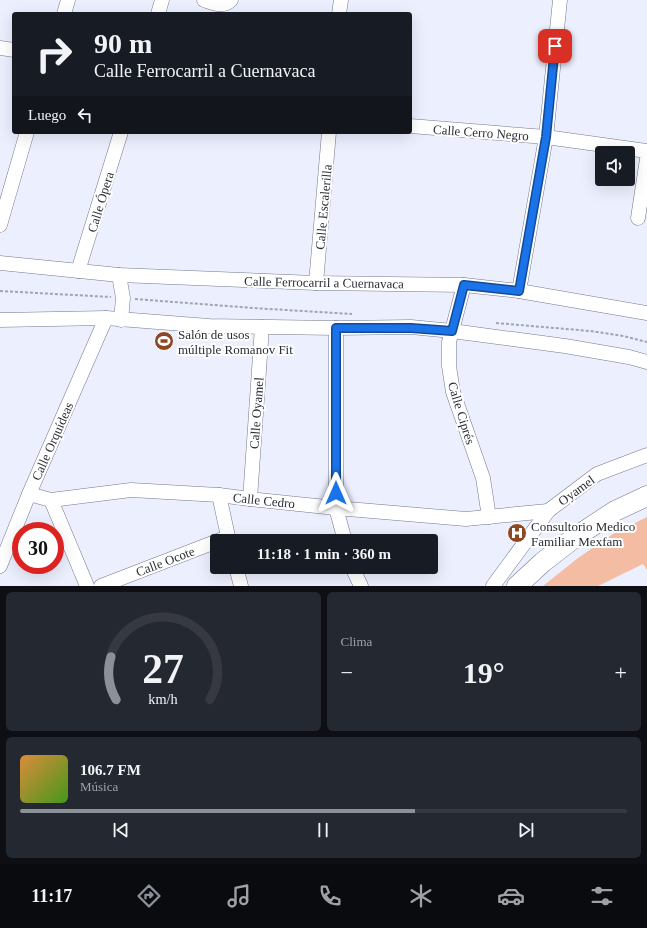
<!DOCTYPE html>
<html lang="es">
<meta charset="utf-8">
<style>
:root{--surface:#171b24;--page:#242831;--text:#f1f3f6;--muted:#9ea1a6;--line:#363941;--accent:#8c9099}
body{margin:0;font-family:"Times New Roman",serif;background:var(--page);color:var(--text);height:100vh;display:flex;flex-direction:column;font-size:15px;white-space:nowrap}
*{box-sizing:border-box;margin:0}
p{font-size:13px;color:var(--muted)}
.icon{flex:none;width:22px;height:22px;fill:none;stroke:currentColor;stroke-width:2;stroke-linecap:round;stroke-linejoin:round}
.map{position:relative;height:586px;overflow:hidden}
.panel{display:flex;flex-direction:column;gap:6px;padding:6px;background:#0d0f14;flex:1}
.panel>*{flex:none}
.hud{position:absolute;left:12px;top:12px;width:400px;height:122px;border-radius:4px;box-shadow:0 4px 16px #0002;background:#171b24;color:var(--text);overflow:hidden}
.buttons{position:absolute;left:595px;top:146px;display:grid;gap:8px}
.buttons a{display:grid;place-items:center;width:40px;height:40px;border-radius:4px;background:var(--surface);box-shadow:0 4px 16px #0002;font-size:20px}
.speed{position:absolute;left:12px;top:522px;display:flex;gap:8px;font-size:20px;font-weight:700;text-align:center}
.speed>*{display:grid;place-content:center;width:52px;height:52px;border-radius:50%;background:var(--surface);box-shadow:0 4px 16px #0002;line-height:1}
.speed .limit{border:6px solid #d22;background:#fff;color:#111}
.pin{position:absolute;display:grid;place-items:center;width:34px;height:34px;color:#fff;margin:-17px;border-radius:8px;box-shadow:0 2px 6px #0006}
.me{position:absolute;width:44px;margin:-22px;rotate:0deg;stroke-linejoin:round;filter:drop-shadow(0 0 3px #0008)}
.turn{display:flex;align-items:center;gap:14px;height:84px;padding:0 16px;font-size:18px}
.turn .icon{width:52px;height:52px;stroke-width:2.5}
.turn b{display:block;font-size:28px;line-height:34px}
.then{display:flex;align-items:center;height:38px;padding:0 16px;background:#0003;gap:8px;font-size:15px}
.big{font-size:30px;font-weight:700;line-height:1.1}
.panel .card{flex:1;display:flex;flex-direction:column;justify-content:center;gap:6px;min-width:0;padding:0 14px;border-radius:6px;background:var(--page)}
.panel .dial{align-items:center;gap:0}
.dial svg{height:104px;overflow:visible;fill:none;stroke:var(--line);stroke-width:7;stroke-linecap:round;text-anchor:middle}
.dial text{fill:var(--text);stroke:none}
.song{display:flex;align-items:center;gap:12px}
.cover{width:48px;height:48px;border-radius:6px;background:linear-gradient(135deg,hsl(30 70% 55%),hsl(100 70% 35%))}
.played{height:4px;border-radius:2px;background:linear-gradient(90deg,var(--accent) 65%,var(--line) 65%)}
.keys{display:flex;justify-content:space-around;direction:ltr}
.heat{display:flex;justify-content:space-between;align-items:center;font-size:22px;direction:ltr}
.panel .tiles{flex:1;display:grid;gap:6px;grid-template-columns:1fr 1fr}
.card:last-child{grid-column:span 2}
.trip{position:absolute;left:210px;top:534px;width:228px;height:40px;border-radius:4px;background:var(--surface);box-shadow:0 4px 16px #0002;font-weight:700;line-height:40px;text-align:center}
.menu{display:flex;height:64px;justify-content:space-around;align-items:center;background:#090b0e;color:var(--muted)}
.menu .icon{width:28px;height:28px}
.menu .active{color:var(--accent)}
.menu b{font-size:18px;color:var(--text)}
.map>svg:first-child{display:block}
.green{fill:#f4bca3}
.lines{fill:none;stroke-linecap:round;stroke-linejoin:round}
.street-casing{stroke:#74798f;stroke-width:15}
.secondary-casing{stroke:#74798f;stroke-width:21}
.path{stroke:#a1a4b1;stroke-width:2;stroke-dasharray:3 2;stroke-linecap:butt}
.street{stroke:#fff;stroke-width:14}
.secondary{stroke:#fff;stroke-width:20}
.route-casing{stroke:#114b97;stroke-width:10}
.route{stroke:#1a73e8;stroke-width:7}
.labels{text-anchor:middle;stroke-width:4;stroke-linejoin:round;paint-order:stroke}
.street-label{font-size:13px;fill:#2c2e37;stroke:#fff}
.poi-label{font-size:13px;fill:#2c2e37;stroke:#fff;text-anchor:start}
</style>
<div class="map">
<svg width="647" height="586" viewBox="0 0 647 586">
<rect width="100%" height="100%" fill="#ebeffe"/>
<polygon class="green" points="647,517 647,570 643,564 598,586 543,586 578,558 613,534"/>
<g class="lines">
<defs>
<g id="street">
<path d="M204 0C213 3 223 8 231 0"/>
<polyline points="64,14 68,0"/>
<polyline points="158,14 162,0"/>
<polyline points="339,14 341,0"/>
<polyline points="0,48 14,50"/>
<polyline points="410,126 546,137 647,151"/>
<polyline points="638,218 647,159"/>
<polyline points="0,225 27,132"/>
<polyline points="0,263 119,275 316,283 464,285 519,291 647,313"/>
<polyline points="78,271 121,132"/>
<polyline points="119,275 123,298 121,320"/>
<polyline points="316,283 329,132"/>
<polyline points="464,285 449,342 449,366 453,392 483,478 489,517"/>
<polyline points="519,291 546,137 560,0"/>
<polyline points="0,320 106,318 209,326 336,328 411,327 452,331 565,346 629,357 647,362"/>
<polyline points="336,328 336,508 345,541"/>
<polyline points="29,494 51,500 131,490 219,495 250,499 336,508 466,519 548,511"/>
<polyline points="219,495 229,541"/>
<polyline points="250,499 262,327"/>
<polyline points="51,500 87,586"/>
<polyline points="0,566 29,494 106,318"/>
<polyline points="236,567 241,586"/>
<polyline points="352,567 361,586"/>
<polyline points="101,586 228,537"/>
<polyline points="493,586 548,511 597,474 647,455"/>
</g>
<polyline id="secondary" points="517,586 543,562 574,538 615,511 647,496"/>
</defs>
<use href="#street" class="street-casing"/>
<use href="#secondary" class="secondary-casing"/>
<g class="path">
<polyline points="0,291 111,297"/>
<polyline points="135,299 253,308 352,314"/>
<polyline points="496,323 590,331 623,336 647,342"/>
</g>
<use href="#street" class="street"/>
<use href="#secondary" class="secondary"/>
</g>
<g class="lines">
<defs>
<polyline id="route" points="336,493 336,328 411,328 452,331 464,285 519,291 546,137 555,46"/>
</defs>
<use href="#route" class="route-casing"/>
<use href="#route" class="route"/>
</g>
<defs>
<symbol id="stadium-disc" viewBox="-11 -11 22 22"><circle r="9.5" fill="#8e4723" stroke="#fff"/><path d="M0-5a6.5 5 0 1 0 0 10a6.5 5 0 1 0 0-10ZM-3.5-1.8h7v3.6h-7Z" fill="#fff"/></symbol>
<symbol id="hospital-disc" viewBox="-11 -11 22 22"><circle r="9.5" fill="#8e4723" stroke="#fff"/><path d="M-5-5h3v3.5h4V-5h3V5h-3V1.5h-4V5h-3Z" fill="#fff"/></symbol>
</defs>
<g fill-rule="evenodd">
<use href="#stadium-disc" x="153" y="330" width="22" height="22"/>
<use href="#hospital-disc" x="506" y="522" width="22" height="22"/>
</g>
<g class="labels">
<g class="street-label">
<text transform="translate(481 132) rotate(4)" y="5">Calle Cerro Negro</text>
<text transform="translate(100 202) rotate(-73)" y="5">Calle Ópera</text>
<text transform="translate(323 207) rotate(-85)" y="5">Calle Escalerilla</text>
<text transform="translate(324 282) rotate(1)" y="5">Calle Ferrocarril a Cuernavaca</text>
<text transform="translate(256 413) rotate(-86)" y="5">Calle Oyamel</text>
<text transform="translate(462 413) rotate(73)" y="5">Calle Ciprés</text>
<text transform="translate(52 441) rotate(-66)" y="5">Calle Orquídeas</text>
<text transform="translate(576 490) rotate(-36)" y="5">Oyamel</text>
<text transform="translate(264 500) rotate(6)" y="5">Calle Cedro</text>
<text transform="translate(165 561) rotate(-21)" y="5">Calle Ocote</text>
</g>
<g class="poi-label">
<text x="178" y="339">Salón de usos<tspan x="178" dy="15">múltiple Romanov Fit</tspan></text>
<text x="531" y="531">Consultorio Medico<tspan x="531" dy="15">Familiar Mexfam</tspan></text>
</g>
</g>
</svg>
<div class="buttons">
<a><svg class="icon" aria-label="sound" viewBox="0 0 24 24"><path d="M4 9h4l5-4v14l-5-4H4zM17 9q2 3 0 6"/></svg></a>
</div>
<div class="speed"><div class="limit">30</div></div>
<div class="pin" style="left:555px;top:46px;background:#d93025"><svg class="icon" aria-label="arrive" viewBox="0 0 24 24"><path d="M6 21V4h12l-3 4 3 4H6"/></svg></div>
<svg class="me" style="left:336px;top:493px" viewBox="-20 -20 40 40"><path d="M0-17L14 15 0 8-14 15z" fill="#1a73e8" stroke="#fff" stroke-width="4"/></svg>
<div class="trip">11:18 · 1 min · 360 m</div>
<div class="hud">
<div class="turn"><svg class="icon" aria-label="right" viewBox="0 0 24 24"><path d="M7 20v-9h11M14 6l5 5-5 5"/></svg><div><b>90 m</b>Calle Ferrocarril a Cuernavaca</div></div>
<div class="then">Luego<svg class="icon" aria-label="left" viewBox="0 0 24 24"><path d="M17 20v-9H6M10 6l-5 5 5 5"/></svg></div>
</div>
</div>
<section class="panel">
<div class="tiles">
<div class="card dial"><svg viewBox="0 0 100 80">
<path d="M14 69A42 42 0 1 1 86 69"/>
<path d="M14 69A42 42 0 0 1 10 36" stroke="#8c9099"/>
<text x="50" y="56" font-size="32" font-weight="700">27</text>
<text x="50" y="72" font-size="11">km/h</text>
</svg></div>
<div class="card"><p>Clima</p>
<div class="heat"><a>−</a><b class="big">19°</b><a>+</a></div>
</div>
<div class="card">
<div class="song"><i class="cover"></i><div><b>106.7 FM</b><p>Música</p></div></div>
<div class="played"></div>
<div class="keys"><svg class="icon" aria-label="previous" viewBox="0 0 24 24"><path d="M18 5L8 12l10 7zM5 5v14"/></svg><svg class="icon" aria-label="pause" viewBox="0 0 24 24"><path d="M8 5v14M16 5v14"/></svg><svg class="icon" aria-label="next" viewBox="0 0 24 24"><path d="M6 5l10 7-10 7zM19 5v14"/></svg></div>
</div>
</div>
</section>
<nav class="menu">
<b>11:17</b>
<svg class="icon active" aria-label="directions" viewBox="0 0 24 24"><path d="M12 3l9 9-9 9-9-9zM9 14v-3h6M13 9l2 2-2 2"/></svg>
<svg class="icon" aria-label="music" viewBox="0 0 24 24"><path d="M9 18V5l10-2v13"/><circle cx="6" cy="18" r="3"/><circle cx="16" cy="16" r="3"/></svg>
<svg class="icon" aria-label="phone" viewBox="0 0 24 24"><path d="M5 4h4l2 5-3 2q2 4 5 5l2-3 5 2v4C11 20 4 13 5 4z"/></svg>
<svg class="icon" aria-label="climate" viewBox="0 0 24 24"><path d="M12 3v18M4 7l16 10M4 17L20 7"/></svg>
<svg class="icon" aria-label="car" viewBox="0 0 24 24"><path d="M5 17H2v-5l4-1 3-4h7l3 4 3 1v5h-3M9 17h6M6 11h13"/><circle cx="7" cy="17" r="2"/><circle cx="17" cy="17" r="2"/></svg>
<svg class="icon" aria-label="filters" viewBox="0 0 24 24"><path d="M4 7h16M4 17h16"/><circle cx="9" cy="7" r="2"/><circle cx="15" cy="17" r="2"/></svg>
</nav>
